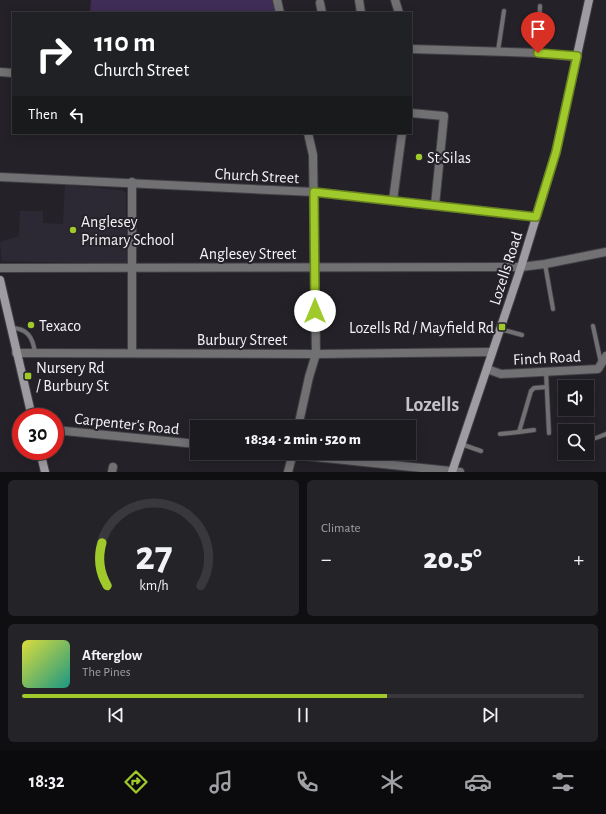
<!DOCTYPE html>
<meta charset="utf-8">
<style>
:root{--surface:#1b1a1e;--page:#242327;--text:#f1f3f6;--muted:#a0a1a4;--line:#39383c;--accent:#a0c92b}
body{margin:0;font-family:"Alegreya Sans",sans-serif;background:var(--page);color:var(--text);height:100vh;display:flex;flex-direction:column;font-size:15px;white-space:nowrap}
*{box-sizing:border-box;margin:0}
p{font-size:13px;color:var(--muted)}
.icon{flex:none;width:22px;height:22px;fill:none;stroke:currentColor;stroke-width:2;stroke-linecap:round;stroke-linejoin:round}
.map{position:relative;height:472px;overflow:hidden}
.side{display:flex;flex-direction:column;gap:8px;padding:8px;background:#0f0e10;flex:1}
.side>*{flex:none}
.top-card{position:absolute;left:12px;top:12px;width:400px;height:122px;border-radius:0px;box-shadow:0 2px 10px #0003,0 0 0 1px var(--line);background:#202124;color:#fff;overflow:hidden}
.buttons{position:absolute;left:558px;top:380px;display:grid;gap:8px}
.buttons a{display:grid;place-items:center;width:36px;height:36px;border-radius:0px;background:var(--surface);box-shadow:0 2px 10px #0003,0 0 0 1px var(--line);font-size:20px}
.speed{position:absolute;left:12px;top:408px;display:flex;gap:8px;font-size:20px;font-weight:700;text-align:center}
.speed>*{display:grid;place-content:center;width:52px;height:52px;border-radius:50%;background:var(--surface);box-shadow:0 2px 10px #0003,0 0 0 1px var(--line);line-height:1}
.speed .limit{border:6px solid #d22;background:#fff;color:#111}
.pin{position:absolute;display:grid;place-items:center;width:34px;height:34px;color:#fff;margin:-41px -17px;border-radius:50% 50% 50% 0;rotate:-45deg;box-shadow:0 0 4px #0007}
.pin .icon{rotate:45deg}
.me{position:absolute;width:44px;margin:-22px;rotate:0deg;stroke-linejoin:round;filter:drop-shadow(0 0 3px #0008)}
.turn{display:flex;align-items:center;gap:14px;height:84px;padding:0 16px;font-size:18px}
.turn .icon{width:52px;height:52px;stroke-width:2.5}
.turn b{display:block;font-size:28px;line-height:34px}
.then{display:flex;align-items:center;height:38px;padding:0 16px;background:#0003;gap:8px;font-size:15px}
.big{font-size:30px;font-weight:800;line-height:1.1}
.side .widget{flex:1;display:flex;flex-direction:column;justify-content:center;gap:6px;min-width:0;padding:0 14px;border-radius:6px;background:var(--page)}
.side .dial{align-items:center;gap:0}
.dial svg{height:104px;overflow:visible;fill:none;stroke:var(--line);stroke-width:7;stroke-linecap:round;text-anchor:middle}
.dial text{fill:var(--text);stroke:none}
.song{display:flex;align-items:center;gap:12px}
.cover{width:48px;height:48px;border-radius:6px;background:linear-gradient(135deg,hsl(60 70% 55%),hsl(170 70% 35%))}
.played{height:4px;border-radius:2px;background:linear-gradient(90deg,var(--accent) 65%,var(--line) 65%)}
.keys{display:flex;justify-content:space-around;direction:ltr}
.heat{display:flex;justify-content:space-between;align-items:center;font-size:22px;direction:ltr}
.side .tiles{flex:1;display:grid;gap:8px;grid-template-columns:1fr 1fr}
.widget:last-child{grid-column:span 2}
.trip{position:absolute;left:190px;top:420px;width:226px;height:40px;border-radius:0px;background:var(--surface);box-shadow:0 2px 10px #0003,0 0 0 1px var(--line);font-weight:800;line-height:40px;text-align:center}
.menu{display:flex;height:64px;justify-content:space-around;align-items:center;background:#0b0a0c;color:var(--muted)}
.menu .icon{width:28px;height:28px}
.menu .on{color:var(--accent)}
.menu b{font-size:18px;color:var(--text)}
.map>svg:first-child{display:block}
.built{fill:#2d2934}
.green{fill:#402d57}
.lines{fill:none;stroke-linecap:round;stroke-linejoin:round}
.lane-casing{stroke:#413f45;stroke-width:5.5}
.street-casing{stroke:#413f45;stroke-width:10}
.secondary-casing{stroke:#413f45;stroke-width:10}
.lane{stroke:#717073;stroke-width:4}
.street{stroke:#717073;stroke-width:8}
.secondary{stroke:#9e9ca1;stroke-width:8}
.route-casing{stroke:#68831c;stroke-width:10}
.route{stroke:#a0c92b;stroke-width:7}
.poi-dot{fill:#a0c92b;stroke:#242228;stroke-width:1.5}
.labels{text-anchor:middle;stroke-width:4;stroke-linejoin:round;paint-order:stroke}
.poi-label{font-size:16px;fill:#f4f3f6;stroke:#242228;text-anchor:start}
.street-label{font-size:16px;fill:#f4f3f6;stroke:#242228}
.district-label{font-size:20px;font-weight:bold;fill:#c5c2ca;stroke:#242228}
</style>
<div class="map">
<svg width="606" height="472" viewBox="0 0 606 472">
<rect width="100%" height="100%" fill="#242228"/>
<polygon class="built" points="65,185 121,190 126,193 127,264 2,261 0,242 19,236 20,211 43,211 43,223 63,224"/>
<polygon class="green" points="91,0 273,0 277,13 90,13"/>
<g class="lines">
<defs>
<g id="lane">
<polyline points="498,51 504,11"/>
<polyline points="538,53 540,6"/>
<polyline points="545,264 553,309"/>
<polyline points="593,326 601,363"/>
<path d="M11 328C27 328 33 337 35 353"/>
<polyline points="500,329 522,335"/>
<polyline points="546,372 549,433"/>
<polyline points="534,430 519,432 531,391 534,388 546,387"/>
<polyline points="500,434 519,432"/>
<polyline points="596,438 606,434"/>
<polyline points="461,444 481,451"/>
</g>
<g id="street">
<polyline points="277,0 280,13"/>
<polyline points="359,0 361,13"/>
<polyline points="395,0 399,13"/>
<polyline points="320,3 322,13"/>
<polyline points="411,49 538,53 577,57"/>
<polyline points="0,72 13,73"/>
<polyline points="411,113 444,116 435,205"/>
<polyline points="0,177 314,192 536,217"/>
<polyline points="132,182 132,352"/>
<polyline points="393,200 402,133"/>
<polyline points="0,268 521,267 545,264 606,252"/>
<polyline points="16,353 316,354 492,352"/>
<polyline points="487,369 501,374 598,369 606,356"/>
<polyline points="298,427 309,377 316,354 313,155 308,133"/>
<polyline points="55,430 197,444"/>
<polyline points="277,453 460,472"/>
<polyline points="112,472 113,467"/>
<polyline points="288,472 293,453"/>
</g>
<g id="secondary">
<polyline points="0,280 32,417"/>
<polyline points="40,451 45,472"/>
<polyline points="452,472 521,267 556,152 589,0"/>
</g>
</defs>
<use href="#lane" class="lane-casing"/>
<use href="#street" class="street-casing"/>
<use href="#secondary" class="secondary-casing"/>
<use href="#lane" class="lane"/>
<use href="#street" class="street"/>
<use href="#secondary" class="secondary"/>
</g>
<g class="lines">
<defs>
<polyline id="route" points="315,311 314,192 536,217 556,152 577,56 538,53"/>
</defs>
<use href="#route" class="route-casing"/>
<use href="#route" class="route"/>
</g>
<g class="poi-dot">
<circle cx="419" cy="157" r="4"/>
<circle cx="73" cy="230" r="4"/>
<circle cx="31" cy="325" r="4"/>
<rect x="498" y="323" width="8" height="8" rx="2"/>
<rect x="24" y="372" width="8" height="8" rx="2"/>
</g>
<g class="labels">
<g class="poi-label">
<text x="427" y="163">St Silas</text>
<text x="81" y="227">Anglesey<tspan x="81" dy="18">Primary School</tspan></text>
<text x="39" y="331">Texaco</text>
<text x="494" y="333" text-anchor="end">Lozells Rd / Mayfield Rd</text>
<text x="36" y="373">Nursery Rd<tspan x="36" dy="18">/ Burbury St</tspan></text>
</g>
<g class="street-label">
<text transform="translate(257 175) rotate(3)" y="6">Church Street</text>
<text x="248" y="259">Anglesey Street</text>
<text transform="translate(505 268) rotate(-72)" y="6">Lozells Road</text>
<text x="242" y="345">Burbury Street</text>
<text transform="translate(547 357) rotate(-3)" y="6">Finch Road</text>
<text transform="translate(127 423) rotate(6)" y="6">Carpenter's Road</text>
</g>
<g class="district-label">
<text x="432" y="411">Lozells</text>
</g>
</g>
</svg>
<div class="buttons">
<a><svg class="icon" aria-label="sound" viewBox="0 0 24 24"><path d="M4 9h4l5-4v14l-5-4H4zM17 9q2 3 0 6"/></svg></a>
<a><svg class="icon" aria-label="search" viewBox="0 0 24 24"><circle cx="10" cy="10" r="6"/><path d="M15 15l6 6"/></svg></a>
</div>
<div class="speed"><div class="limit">30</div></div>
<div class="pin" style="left:538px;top:53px;background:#d93025"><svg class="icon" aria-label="arrive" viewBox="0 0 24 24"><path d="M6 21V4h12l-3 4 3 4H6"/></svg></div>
<svg class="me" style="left:315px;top:311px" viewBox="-20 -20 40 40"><circle r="19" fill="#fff"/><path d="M0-13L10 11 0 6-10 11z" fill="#a0c92b"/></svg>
<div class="trip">18:34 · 2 min · 520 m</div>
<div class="top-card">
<div class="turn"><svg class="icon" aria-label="right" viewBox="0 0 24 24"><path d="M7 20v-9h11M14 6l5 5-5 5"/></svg><div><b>110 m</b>Church Street</div></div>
<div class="then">Then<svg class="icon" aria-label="left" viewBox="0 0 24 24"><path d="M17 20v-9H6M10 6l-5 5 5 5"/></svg></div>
</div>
</div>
<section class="side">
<div class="tiles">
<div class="widget dial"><svg viewBox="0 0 100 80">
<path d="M14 69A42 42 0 1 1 86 69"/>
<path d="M14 69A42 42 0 0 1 10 36" stroke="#a0c92b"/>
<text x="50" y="56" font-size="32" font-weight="700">27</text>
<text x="50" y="72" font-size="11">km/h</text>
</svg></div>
<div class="widget"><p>Climate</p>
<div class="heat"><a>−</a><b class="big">20.5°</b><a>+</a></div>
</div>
<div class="widget">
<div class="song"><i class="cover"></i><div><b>Afterglow</b><p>The Pines</p></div></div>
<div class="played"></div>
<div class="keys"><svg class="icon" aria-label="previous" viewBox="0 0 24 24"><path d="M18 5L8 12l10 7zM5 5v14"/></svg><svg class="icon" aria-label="pause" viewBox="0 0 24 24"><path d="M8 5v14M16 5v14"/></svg><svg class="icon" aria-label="next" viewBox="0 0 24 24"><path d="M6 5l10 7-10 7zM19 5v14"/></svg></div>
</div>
</div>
</section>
<nav class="menu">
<b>18:32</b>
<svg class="icon on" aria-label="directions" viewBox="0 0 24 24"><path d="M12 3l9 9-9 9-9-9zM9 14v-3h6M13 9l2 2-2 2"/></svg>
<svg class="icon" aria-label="music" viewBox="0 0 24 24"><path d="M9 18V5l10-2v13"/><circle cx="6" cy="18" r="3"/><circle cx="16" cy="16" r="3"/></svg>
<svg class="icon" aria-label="phone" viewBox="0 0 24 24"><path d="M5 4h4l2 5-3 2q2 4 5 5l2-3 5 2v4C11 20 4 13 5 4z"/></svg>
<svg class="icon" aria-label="climate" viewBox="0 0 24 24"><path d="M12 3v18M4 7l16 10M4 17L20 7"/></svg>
<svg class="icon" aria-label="car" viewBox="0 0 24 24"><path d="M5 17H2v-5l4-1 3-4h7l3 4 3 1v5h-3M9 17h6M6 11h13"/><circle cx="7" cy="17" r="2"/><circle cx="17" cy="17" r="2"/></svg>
<svg class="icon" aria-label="filters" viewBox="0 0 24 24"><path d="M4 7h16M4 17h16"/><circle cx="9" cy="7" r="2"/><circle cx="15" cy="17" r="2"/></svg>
</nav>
